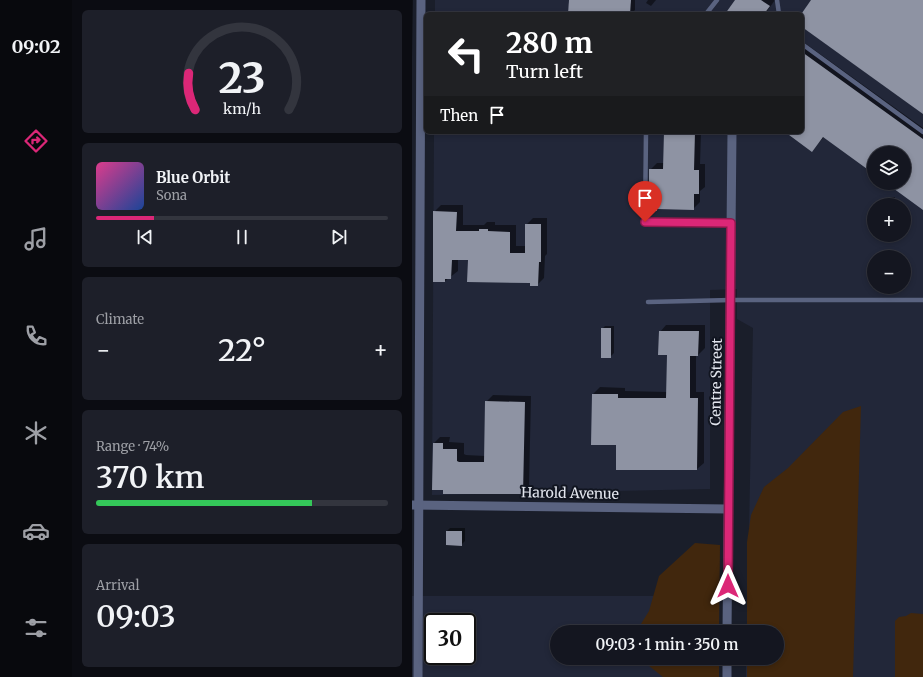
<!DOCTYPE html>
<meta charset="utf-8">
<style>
:root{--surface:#141620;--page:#1d1f29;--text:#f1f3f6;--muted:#9d9fa5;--line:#33353e;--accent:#db2777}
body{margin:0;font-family:Merriweather,serif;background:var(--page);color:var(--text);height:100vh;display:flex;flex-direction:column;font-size:15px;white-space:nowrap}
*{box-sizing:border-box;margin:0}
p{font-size:13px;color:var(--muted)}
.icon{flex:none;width:22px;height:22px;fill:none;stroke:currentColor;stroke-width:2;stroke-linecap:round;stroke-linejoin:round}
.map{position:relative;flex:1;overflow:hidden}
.side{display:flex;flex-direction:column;gap:10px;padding:10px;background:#0b0c12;width:340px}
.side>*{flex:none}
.guide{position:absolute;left:12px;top:12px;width:380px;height:122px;border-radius:6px;box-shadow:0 2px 6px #0003,0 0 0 1px var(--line);background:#202124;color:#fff;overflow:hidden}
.controls{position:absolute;left:455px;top:146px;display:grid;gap:8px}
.controls a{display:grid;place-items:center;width:44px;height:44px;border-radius:50%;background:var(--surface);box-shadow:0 2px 6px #0003,0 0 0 1px var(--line);font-size:20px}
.speed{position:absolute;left:12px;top:613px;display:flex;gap:8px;font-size:20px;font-weight:700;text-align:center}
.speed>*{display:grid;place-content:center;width:52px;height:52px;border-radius:50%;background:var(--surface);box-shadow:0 2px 6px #0003,0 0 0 1px var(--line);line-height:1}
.speed .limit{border:2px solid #111;border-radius:6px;background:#fff;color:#111}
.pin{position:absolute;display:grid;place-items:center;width:34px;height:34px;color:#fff;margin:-41px -17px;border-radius:50% 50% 50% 0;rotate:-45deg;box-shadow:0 0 4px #0007}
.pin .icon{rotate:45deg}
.me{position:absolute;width:44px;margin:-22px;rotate:0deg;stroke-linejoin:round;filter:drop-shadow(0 0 3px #0008)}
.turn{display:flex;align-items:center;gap:14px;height:84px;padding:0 16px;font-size:18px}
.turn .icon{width:52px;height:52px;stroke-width:2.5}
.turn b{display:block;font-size:28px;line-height:34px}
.then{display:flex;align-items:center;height:38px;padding:0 16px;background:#0003;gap:8px;font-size:15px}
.big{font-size:30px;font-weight:600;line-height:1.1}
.side .tile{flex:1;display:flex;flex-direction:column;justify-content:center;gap:6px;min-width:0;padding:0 14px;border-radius:6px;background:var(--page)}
.side .dial{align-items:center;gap:0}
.dial svg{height:104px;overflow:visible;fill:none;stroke:var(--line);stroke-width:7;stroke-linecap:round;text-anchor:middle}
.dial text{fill:var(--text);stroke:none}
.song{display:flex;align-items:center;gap:12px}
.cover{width:48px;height:48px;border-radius:6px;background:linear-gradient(135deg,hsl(330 70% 55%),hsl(220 70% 35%))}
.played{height:4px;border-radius:2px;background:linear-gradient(90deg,var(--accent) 20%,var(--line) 20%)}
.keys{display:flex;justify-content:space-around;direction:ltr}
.heat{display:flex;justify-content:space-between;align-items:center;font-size:22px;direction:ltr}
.charge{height:6px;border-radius:3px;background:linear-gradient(90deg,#34c759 74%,var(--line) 0)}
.trip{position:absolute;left:138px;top:625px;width:234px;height:40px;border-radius:20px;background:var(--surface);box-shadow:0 2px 6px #0003,0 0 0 1px var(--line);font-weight:600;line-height:40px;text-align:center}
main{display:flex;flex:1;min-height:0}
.menu{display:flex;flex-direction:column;width:72px;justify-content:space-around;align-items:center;background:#08090d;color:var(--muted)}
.menu .icon{width:28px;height:28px}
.menu .current{color:var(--accent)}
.menu b{font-size:18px;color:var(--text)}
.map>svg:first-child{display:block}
.built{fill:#222739;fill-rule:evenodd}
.green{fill:#41270d}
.shadow{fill:#0007}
.building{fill:#8e93a3}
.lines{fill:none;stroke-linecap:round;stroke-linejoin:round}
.lane{stroke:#5a6380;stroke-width:4.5}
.street{stroke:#5a6380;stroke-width:9}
.route-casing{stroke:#8e194d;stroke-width:10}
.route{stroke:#db2777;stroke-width:7}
.labels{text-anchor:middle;stroke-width:4;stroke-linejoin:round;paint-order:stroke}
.street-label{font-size:14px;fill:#e2e5ed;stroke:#111520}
</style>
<main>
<nav class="menu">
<b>09:02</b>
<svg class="icon current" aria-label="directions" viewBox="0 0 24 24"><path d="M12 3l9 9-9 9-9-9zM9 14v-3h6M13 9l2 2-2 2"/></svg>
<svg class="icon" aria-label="music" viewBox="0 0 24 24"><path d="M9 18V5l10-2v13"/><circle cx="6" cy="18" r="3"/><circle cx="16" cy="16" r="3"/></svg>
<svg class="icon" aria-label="phone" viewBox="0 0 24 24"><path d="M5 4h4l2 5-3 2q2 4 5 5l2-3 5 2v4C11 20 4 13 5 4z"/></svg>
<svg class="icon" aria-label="climate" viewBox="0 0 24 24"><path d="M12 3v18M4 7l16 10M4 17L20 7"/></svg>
<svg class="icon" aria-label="car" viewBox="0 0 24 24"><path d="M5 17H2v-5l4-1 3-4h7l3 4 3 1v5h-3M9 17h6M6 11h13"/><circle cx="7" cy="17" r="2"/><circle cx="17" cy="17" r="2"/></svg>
<svg class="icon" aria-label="filters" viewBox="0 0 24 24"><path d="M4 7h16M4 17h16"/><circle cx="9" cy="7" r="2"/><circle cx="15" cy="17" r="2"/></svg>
</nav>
<section class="side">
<div class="tile dial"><svg viewBox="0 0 100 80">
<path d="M14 69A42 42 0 1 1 86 69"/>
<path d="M14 69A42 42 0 0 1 9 41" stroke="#db2777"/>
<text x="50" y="56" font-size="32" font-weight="700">23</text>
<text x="50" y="72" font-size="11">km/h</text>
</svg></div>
<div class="tile">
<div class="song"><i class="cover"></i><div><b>Blue Orbit</b><p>Sona</p></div></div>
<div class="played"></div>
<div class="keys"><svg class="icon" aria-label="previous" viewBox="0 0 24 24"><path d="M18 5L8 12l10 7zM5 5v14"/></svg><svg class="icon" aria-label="pause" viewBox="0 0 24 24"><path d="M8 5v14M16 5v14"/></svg><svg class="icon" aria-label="next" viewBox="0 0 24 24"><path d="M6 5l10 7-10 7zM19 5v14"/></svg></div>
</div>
<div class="tile"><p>Climate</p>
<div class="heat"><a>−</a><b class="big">22°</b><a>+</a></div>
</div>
<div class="tile"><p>Range · 74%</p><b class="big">370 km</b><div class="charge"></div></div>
<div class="tile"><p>Arrival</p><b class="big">09:03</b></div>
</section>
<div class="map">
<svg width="511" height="677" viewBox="0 0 511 677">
<rect width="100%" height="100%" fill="#1a1e2a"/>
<g class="built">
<path d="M23 0H511V677H334V658H365V632H335L341 328 325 319V289L298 290V489L20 495 22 132H390V14H23ZM462 153H492V183H462ZM462 205H492V235H462ZM462 257H492V287H462Z"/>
<path d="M0 596H300L301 632H145V658H301V677H0ZM21 622H55V656H21Z"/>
</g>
<g class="green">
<polygon points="449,406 441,677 335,677 335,658 365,658 365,632 335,632 335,542 339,515 352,487 376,468 431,412"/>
<polygon points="283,543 308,545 307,632 224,632 237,611 247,576"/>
<polygon points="499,613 511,614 511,677 483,677 483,621 487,617 494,616"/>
<polygon points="227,658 307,658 307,677 251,677"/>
</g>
<g class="shadow">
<polygon points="0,0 1,0 0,57"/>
<polygon points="158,0 223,0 223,10 219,14 157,14"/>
<polygon points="236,0 244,0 239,6 234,3"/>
<polygon points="324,0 363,0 353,14 314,14"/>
<polygon points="390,41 511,128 511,209 476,183 492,183 492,153 462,153 462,173 412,137 400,150 375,132 390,132"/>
<polygon points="253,132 289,132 288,164 293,164 293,187 288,191 288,202 281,209 247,208 244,210 238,170 245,163 252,163"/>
<polygon points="476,197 483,197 483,205 472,205 472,200"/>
<polygon points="29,205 51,205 51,225 72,225 75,222 83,222 83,225 104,225 104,246 114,246 114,225 121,218 135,218 135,254 133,256 132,278 125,285 57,259 46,259 46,271 33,281 22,212"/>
<polygon points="254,325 293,325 293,348 286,355 284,355 284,392 292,392 292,463 285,469 205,444 181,394 188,387 213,388 213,391 255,392 256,354 248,332"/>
<polygon points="193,326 202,326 202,353 198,357 190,329"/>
<polygon points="81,395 119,396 117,486 111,493 68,492 22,443 28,437 38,437 37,442 52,443 52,454 54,455 73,456 74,402"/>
<polygon points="38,528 53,528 53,541 49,545 35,531"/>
</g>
<g class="building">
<polygon points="157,0 219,0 218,14 156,14"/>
<polygon points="323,0 349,0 358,6 352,14 313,14"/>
<polygon points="399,0 511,0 511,114 390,27 390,13"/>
<polygon points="390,52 511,139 511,210 474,183 492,183 492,153 462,153 462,174 411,137 400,152 373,132 390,132"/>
<polygon points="252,132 283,132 282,170 287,170 287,194 282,194 282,210 245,209 245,211 237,211 237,169 251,169"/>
<polygon points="21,211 45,212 44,231 67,231 67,229 76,229 76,231 98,232 98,253 113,253 113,224 129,224 129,262 127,262 126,286 118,286 118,283 55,282 56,260 40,260 39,279 33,279 33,282 21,282"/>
<rect x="189" y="328" width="10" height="30"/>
<polygon points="247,331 287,331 286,356 278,356 278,398 286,398 285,470 204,470 204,445 179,445 180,394 206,394 206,398 254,398 255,355 246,355"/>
<polygon points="73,401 113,402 111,494 31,494 31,490 20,490 21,443 31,443 31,449 45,449 45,461 47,462 72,462"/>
<polygon points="34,531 50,531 50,546 34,545"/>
</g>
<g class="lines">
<g class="lane">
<polyline points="365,0 367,14"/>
<polyline points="294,14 305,0"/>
<polyline points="390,44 511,132"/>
<polyline points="234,132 233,222 319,223"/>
<polyline points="236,302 319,300 511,300"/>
</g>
<g class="street">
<polyline points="0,505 316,509"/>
<polyline points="315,632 320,132"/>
<polyline points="6,677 9,0"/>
<polyline points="315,677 315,658"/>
</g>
</g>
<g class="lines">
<defs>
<polyline id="route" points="233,222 319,223 316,586"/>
</defs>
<use href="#route" class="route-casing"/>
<use href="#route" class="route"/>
</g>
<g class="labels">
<g class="street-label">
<text transform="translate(304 382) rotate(-89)" y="5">Centre Street</text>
<text transform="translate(158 493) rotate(1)" y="5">Harold Avenue</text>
</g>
</g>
</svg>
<div class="controls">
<a><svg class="icon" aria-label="layers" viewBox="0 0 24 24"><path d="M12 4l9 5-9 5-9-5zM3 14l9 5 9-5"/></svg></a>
<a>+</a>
<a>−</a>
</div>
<div class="speed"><div class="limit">30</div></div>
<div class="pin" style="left:233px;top:222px;background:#d93025"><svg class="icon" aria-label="arrive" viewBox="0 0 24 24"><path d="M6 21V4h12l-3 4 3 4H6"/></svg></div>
<svg class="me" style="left:316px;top:586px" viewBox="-20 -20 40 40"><path d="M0-17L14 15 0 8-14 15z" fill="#db2777" stroke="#fff" stroke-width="4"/></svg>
<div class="trip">09:03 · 1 min · 350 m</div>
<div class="guide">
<div class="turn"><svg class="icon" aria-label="left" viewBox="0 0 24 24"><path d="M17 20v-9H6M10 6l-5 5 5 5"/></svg><div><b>280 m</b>Turn left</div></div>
<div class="then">Then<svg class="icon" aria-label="arrive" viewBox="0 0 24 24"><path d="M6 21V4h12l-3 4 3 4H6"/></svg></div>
</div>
</div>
</main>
